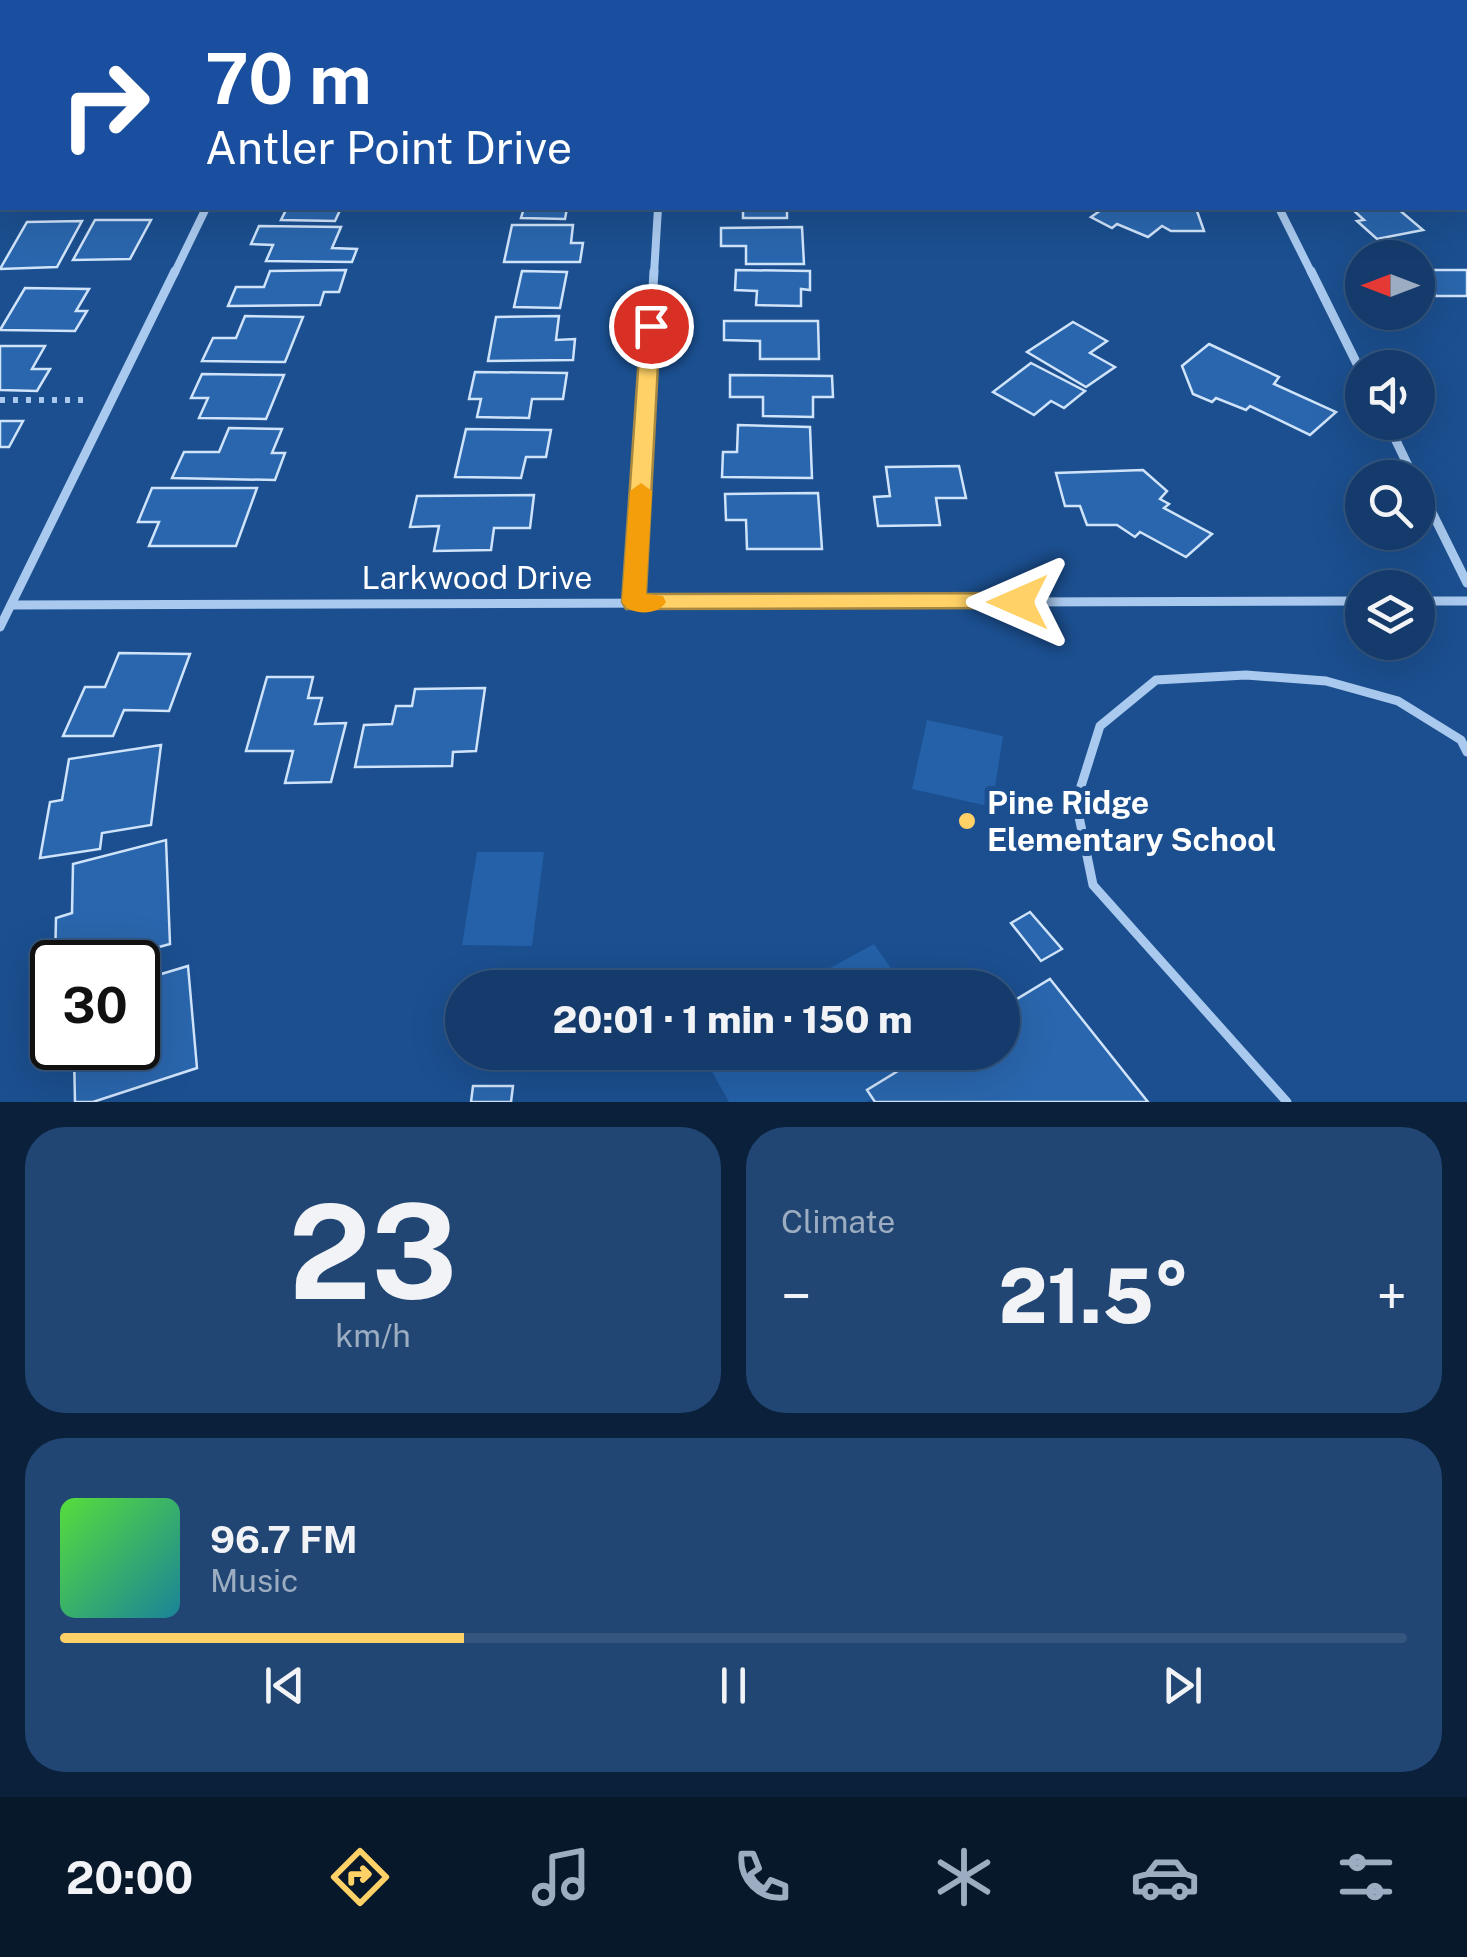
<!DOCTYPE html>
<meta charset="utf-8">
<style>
:root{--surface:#143b6b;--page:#214673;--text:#f1f3f6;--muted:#9dadc1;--line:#33557e;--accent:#ffd166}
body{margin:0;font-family:"Public Sans",sans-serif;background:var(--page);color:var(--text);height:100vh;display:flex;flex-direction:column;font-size:38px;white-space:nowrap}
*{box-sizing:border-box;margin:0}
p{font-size:32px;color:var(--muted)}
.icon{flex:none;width:55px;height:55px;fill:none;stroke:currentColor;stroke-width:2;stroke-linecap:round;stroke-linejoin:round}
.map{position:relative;height:1102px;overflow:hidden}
.sheet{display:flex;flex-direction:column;gap:25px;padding:25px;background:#0b203b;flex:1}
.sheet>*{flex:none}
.guide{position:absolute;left:0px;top:0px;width:1468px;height:210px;box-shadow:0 10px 40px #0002,0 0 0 2px var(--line);background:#1a4fa0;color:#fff;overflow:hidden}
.needle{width:65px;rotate:270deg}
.controls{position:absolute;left:1345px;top:240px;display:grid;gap:20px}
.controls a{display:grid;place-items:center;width:90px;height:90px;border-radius:50%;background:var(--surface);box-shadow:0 10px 40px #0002,0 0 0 2px var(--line);font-size:50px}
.speed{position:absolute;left:30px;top:940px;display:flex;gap:20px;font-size:50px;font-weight:700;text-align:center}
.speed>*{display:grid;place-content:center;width:130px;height:130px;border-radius:50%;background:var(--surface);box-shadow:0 10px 40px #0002,0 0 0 2px var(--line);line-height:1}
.speed .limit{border:5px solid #111;border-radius:15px;background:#fff;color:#111}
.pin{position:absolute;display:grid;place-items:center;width:85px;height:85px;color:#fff;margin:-42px;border:5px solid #fff;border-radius:50%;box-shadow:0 2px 10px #0007}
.me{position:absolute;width:110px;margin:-55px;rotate:270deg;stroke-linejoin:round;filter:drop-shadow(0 0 8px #0008)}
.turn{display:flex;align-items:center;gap:35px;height:210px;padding:0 40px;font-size:45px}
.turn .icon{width:130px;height:130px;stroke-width:2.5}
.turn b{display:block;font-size:70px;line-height:85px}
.big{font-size:75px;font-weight:800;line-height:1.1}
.sheet .tile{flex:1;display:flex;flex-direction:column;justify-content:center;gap:15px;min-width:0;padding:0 35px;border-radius:40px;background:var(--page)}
.sheet .dial{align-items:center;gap:0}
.dial b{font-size:130px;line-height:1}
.song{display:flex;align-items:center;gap:30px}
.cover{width:120px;height:120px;border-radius:15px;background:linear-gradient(135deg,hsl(110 70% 55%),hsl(190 70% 35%))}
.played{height:10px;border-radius:5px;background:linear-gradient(90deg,var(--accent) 30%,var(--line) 30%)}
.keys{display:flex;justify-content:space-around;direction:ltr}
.heat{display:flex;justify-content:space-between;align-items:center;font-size:55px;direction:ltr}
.sheet .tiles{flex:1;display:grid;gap:25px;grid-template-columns:1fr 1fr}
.tile:last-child{grid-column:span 2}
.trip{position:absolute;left:445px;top:970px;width:575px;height:100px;border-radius:50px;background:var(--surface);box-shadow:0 10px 40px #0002,0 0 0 2px var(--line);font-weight:800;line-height:100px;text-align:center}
.dock{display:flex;height:160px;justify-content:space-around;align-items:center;background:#08182b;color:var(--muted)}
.dock .icon{width:70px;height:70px}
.dock .active{color:var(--accent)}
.dock b{font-size:45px;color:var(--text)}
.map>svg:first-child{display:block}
.green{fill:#2461a8}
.building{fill:#2a66ad;stroke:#cfe3fa;stroke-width:2.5}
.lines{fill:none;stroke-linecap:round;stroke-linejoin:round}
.path{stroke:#a9c9ee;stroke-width:6;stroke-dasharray:5 8;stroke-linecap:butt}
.lane{stroke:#a9c9ee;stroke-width:9}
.street-far1{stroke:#a9c9ee;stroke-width:8}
.street{stroke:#a9c9ee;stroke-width:9}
.secondary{fill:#d6e6fa;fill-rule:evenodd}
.route{fill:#ffd166;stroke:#a68842;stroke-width:2.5}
.slow{fill:#f59e0b}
.poi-dot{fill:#ffd166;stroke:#1b4f8f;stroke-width:4}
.labels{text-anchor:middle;stroke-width:10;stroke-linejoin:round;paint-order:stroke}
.street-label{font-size:32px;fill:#fff;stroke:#1b4f8f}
.poi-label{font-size:32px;font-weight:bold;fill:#fff;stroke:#1b4f8f;text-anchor:start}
</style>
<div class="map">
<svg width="1467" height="1102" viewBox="0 0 1467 1102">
<rect width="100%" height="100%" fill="#1b4f8f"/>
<g class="green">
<polygon points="927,720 1003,736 992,807 912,789"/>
<polygon points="477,852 544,852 532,946 462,945"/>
<polygon points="874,944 904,987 830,987 821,973"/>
<polygon points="742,1053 948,1052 949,1054 867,1102 729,1102 711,1070"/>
</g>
<g class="building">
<polygon points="287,208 341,208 335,221 281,220"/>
<polygon points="524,208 567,208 565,219 521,218"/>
<rect x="743" y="208" width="44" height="10"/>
<polygon points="1104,208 1196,208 1204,231 1171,231 1162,226 1148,237 1117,224 1112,228 1091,217"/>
<polygon points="1351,208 1397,208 1423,230 1377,239 1357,221 1364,220"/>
<polygon points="95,220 151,220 130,259 73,260"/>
<polygon points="82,221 57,267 0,269 27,222"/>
<polygon points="512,225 573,225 571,243 583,243 580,262 504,262"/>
<polygon points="259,226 341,227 332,248 357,249 352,262 266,261 273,245 251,244"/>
<polygon points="802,227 804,264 746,264 746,246 721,246 721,228"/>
<polygon points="346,270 339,292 324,292 320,305 228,306 236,287 264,287 270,271"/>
<polygon points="736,270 810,271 810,290 801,289 801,306 756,305 757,291 735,290"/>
<polygon points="1420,270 1467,270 1467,296 1436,296"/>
<polygon points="522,271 567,272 560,308 514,307"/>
<polygon points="25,288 89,289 76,311 87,311 75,331 0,330"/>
<polygon points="245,316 303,317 285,362 202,361 213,338 236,338"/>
<polygon points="559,316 556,340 575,339 573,360 488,361 496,317"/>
<polygon points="724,321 818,321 819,359 760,359 760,341 724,340"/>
<polygon points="1073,322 1107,341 1090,353 1115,367 1086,387 1027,352"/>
<polygon points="1209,344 1279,377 1274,384 1336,412 1310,435 1250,406 1246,410 1216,398 1212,402 1193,394 1182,366"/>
<polygon points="0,346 45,346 32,369 50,369 37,391 0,390"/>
<polygon points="1031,363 1085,391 1064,408 1051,401 1034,415 993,392"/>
<polygon points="475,372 567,373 563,399 532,399 529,418 477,417 481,399 469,399"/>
<polygon points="202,374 284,375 266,419 199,418 208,398 191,398"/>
<polygon points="730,375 832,376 833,397 813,397 813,417 763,416 763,397 730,397"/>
<polygon points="0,421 23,421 9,447 0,447"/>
<polygon points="738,425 810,427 812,478 722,477 723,452 737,452"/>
<polygon points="229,428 282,429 272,453 285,453 275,480 172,478 184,452 219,452"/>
<polygon points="466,429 551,430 546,457 526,457 521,478 455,477"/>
<polygon points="959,466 966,498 936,498 940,525 878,526 874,497 890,496 886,467"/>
<polygon points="1143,470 1167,491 1160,499 1169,504 1164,508 1212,534 1186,557 1140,532 1135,537 1117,525 1087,525 1080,506 1065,506 1056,473"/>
<polygon points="152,488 257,488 236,546 149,546 159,522 138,522"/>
<polygon points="818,493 822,549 747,549 746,520 726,520 725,494"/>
<polygon points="534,495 530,528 494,528 491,550 434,551 439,526 410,527 417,496"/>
<polygon points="119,653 190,654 169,711 124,710 113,736 63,736 85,687 105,687"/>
<polygon points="267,677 313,677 308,698 322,698 315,724 346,723 331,782 285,783 293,751 246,751"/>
<polygon points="485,688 476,751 453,752 452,766 355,767 364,725 392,724 396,706 412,706 415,689"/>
<polygon points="161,745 151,825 102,833 100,849 40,858 50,802 62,800 69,759"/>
<polygon points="166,840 170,944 104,962 55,962 56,918 72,913 73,864"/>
<polygon points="1030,912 1062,949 1041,961 1011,923"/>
<polygon points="188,966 197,1068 93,1102 75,1102 74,1054 96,1048 138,1048 138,981"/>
<polygon points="1050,979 1148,1102 875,1102 867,1090 929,1052 1002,1052 1002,1008"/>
<polygon points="473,1086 513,1086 511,1102 471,1102"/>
</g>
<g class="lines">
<polyline class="path" points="0,400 89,400"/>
<polyline class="lane" points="1287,1102 1093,885 1076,802 1100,726 1156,680 1246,675 1326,681 1398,701 1461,740 1467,752"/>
<g class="street-far1">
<polyline points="912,0 928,2"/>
<polyline points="1279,208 1312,274"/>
<polyline points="174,274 206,208"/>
<polyline points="654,274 658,208"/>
</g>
<g class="street">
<polyline points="1311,271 1362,374"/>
<polyline points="1387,422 1414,478"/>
<polyline points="1418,484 1467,583"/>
<polyline points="1418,601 1467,601"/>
<polyline points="634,603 654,271"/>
<polyline points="11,605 1362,601"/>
<polyline points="0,627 175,271"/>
</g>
<g class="secondary">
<polygon points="1224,0 1244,0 1245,2 1226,2"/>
<polygon points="1465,57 1467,58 1467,66 1465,65"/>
</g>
</g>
<polygon class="route" points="651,320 660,326 646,594 1018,593 1029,602 1026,608 626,609 622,602 641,326"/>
<path class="slow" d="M641 483 652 491 646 594 663 596 666 602C658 616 630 616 622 602L630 491Z"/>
<circle class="poi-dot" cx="967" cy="821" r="10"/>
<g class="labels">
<g class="street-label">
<text x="477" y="589">Larkwood Drive</text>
</g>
<g class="poi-label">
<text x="987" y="814">Pine Ridge<tspan x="987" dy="37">Elementary School</tspan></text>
</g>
</g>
</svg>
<div class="controls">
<a><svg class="needle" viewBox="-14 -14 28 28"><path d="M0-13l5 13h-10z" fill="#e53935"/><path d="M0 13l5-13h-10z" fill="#9dadc1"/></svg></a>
<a><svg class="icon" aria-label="sound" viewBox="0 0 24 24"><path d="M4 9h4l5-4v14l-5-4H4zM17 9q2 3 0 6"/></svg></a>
<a><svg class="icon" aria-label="search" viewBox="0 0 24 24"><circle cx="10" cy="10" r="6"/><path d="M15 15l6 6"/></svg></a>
<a><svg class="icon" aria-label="layers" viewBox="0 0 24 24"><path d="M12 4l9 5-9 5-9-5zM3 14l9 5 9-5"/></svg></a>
</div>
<div class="speed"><div class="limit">30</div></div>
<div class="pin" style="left:651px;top:326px;background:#d93025"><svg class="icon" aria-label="arrive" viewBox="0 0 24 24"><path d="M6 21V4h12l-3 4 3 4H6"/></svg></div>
<svg class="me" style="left:1018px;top:602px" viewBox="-20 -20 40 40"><path d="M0-17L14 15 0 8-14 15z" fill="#ffd166" stroke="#fff" stroke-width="4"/></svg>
<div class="trip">20:01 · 1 min · 150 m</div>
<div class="guide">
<div class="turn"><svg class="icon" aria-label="right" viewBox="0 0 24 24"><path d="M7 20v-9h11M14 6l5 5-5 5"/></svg><div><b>70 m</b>Antler Point Drive</div></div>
</div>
</div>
<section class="sheet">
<div class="tiles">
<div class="tile dial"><b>23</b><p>km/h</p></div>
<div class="tile"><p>Climate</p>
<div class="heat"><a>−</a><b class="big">21.5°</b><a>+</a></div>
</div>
<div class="tile">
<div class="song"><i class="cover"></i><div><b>96.7 FM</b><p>Music</p></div></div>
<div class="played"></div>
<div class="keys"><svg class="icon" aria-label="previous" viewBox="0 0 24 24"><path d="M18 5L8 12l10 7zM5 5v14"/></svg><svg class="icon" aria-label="pause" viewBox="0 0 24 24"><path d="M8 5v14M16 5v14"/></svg><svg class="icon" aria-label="next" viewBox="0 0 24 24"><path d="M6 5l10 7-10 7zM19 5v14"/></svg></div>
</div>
</div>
</section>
<nav class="dock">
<b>20:00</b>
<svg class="icon active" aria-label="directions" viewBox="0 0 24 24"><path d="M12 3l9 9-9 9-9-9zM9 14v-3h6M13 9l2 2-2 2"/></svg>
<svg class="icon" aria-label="music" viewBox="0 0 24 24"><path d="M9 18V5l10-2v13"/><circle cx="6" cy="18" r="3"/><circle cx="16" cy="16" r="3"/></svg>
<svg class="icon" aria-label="phone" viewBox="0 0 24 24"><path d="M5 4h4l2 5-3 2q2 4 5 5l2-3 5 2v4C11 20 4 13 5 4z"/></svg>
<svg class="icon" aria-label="climate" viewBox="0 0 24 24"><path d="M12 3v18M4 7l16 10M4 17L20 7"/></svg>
<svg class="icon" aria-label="car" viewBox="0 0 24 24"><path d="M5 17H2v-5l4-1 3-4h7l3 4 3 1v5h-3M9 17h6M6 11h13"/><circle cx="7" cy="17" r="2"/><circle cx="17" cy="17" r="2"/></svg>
<svg class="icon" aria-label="filters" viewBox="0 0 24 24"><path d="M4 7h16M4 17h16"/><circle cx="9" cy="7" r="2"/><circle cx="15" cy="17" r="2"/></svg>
</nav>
